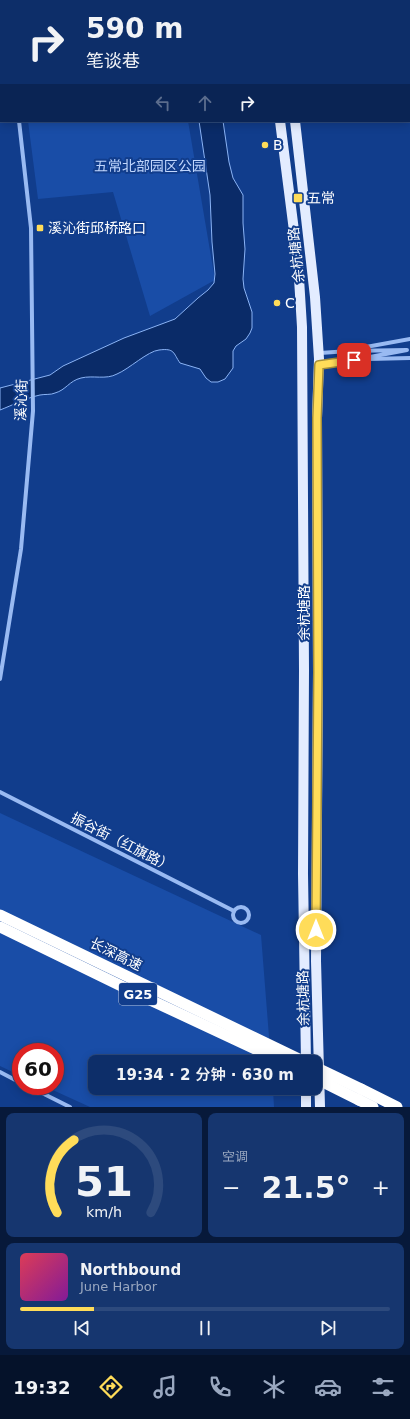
<!DOCTYPE html>
<html lang="zh">
<meta charset="utf-8">
<style>
:root{--surface:#0d2e69;--page:#16366f;--text:#f1f3f6;--muted:#9aa8c0;--line:#2d4a7d;--accent:#ffdc59}
body{margin:0;font-family:"DejaVu Sans","Noto Sans SC",sans-serif;background:var(--page);color:var(--text);height:100vh;display:flex;flex-direction:column;font-size:15px;white-space:nowrap}
*{box-sizing:border-box;margin:0}
p{font-size:13px;color:var(--muted)}
.icon{flex:none;width:22px;height:22px;fill:none;stroke:currentColor;stroke-width:2;stroke-linecap:round;stroke-linejoin:round}
.map{position:relative;height:1107px;overflow:hidden}
.panel{display:flex;flex-direction:column;gap:6px;padding:6px;background:#07193a;flex:1}
.panel>*{flex:none}
.banner{position:absolute;left:0px;top:0px;width:410px;height:122px;box-shadow:0 2px 10px #0003,0 0 0 1px var(--line);background:#0d2e69;color:var(--text);overflow:hidden}
.speed{position:absolute;left:12px;top:1043px;display:flex;gap:8px;font-size:20px;font-weight:700;text-align:center}
.speed>*{display:grid;place-content:center;width:52px;height:52px;border-radius:50%;background:var(--surface);box-shadow:0 2px 10px #0003,0 0 0 1px var(--line);line-height:1}
.speed .limit{border:6px solid #d22;background:#fff;color:#111}
.pin{position:absolute;display:grid;place-items:center;width:34px;height:34px;color:#fff;margin:-17px;border-radius:8px;box-shadow:0 2px 6px #0006}
.me{position:absolute;width:44px;margin:-22px;rotate:0deg;stroke-linejoin:round;filter:drop-shadow(0 0 3px #0008)}
.turn{display:flex;align-items:center;gap:14px;height:84px;padding:0 20px;font-size:18px}
.turn .icon{width:52px;height:52px;stroke-width:2.5}
.turn b{display:block;font-size:28px;line-height:34px}
.lanes{display:flex;align-items:center;height:38px;padding:0 20px;background:#0003;justify-content:center;gap:20px;direction:ltr}
.lanes .off{opacity:.35}
.big{font-size:30px;font-weight:600;line-height:1.1}
.panel .widget{flex:1;display:flex;flex-direction:column;justify-content:center;gap:6px;min-width:0;padding:0 14px;border-radius:8px;background:var(--page)}
.panel .dial{align-items:center;gap:0}
.dial svg{height:104px;overflow:visible;fill:none;stroke:var(--line);stroke-width:7;stroke-linecap:round;text-anchor:middle}
.dial text{fill:var(--text);stroke:none}
.song{display:flex;align-items:center;gap:12px}
.cover{width:48px;height:48px;border-radius:6px;background:linear-gradient(135deg,hsl(350 70% 55%),hsl(290 70% 35%))}
.played{height:4px;border-radius:2px;background:linear-gradient(90deg,var(--accent) 20%,var(--line) 20%)}
.keys{display:flex;justify-content:space-around;direction:ltr}
.heat{display:flex;justify-content:space-between;align-items:center;font-size:22px;direction:ltr}
.panel .tiles{flex:1;display:grid;gap:6px;grid-template-columns:1fr 1fr}
.widget:last-child{grid-column:span 2}
.trip{position:absolute;left:88px;top:1055px;width:234px;height:40px;border-radius:8px;background:var(--surface);box-shadow:0 2px 10px #0003,0 0 0 1px var(--line);font-weight:600;line-height:40px;text-align:center}
.menu{display:flex;height:64px;justify-content:space-around;align-items:center;background:#05122a;color:var(--muted)}
.menu .icon{width:28px;height:28px}
.menu .selected{color:var(--accent)}
.menu b{font-size:18px;color:var(--text)}
.map>svg:first-child{display:block}
.green{fill:#194da7}
.water{fill:#0a2b68;stroke:#8ab3f5}
.lines{fill:none;stroke-linecap:round;stroke-linejoin:round}
.street{stroke:#99baf2;stroke-width:4}
.primary{stroke:#e3ecff;stroke-width:10}
.highway{stroke:#fff;stroke-width:11}
.highway-bridge{stroke:#fff;stroke-width:11}
.route-casing{stroke:#a68f3a;stroke-width:10}
.route{stroke:#ffdc59;stroke-width:7}
.poi-dot{fill:#ffdc59;stroke:#113d8c;stroke-width:1.5}
.labels{text-anchor:middle;stroke-width:4;stroke-linejoin:round;paint-order:stroke}
.shield{fill:#113d8c;stroke:#b8c5dc;stroke-width:1}
.shield-label{font-size:13px;font-weight:bold;fill:#fff}
.poi-label{font-size:14px;fill:#fff;stroke:#113d8c;text-anchor:start}
.park-label{font-size:14px;fill:#c0d6fd;stroke:#113d8c}
.street-label{font-size:14px;fill:#fff;stroke:#113d8c}
</style>
<div class="map">
<svg width="410" height="1107" viewBox="0 0 410 1107">
<rect width="100%" height="100%" fill="#113d8c"/>
<g class="green">
<polygon points="28,121 188,121 215,280 150,316 113,192 38,199"/>
<polygon points="0,813 261,935 271,1062 95,1062 95,1088 273,1088 274,1107 90,1107 44,1086 55,1086 55,1052 21,1052 21,1076 0,1066"/>
</g>
<path class="water" d="M199 121H223L229 162 233 178 243 195V223L245 249 243 279 244 288 252 312V328L250 333 246 339 236 346 233 351V368L225 379 218 382H211L206 378 200 369 180 363C173 353 175 348 159 350 148 351 129 369 117 374 106 380 93 375 81 378 69 381 66 390 55 393 51 395 45 394 40 395 26 398 13 405 0 410V388L50 375 63 366 124 338 175 319 198 298 208 290 214 283 215 274 212 242 210 195Z"/>
<g class="lines">
<g class="street">
<polyline points="0,16 1,20"/>
<polyline points="409,51 410,51"/>
<polyline points="409,58 410,58"/>
<polyline points="409,66 410,65"/>
<polyline points="0,98 1,98"/>
<polyline points="355,349 410,339"/>
<polyline points="348,351 407,350 354,360"/>
<polyline points="320,353 349,351"/>
<polyline points="369,359 410,358"/>
<polyline points="319,365 356,360"/>
<polyline points="0,679 21,549 33,411 31,228 19,121"/>
<polyline points="0,792 234,911"/>
<circle cx="241" cy="915" r="8"/>
<polyline points="0,1072 21,1083"/>
<polyline points="28,1086 70,1107"/>
</g>
<g class="primary">
<polyline points="263,0 263,1"/>
<polyline points="276,0 276,1"/>
<polyline points="280,121 298,262 302,327 304,670 303,874 306,1062"/>
<polyline points="295,121 315,297 319,359 317,418 318,672 316,961 320,1107"/>
<polyline points="306,1088 306,1107"/>
</g>
<g class="highway">
<polyline points="0,915 305,1062"/>
<polyline points="0,927 146,998 283,1062"/>
<polyline points="361,1089 397,1107"/>
<polyline points="359,1100 373,1107"/>
</g>
<g class="highway-bridge">
<polyline points="315,1067 361,1089"/>
<polyline points="315,1078 359,1100"/>
</g>
</g>
<g class="lines">
<defs>
<polyline id="route" points="316,930 318,672 317,418 319,365 354,360"/>
</defs>
<use href="#route" class="route-casing"/>
<use href="#route" class="route"/>
</g>
<g class="poi-dot">
<circle cx="265" cy="145" r="4"/>
<rect x="293" y="193" width="10" height="10" rx="2"/>
<rect x="36" y="224" width="8" height="8" rx="2"/>
<circle cx="277" cy="303" r="4"/>
</g>
<g class="labels">
<rect class="shield" x="119" y="983" width="38" height="22" rx="3"/>
<g class="shield-label">
<text x="138" y="999">G25</text>
</g>
<g class="poi-label">
<text x="273" y="150">B</text>
<text x="307" y="203">五常</text>
<text x="48" y="233">溪沁街邱桥路口</text>
<text x="285" y="308">C</text>
</g>
<g class="park-label">
<text x="150" y="171">五常北部园区公园</text>
</g>
<g class="street-label">
<text transform="translate(296 255) rotate(-96)" y="5">余杭塘路</text>
<text transform="translate(21 400) rotate(-88)" y="5">溪沁街</text>
<text transform="translate(304 613) rotate(-90)" y="5">余杭塘路</text>
<text transform="translate(122 842) rotate(27)" y="5">振谷街（红旗路）</text>
<text transform="translate(116 954) rotate(26)" y="5">长深高速</text>
<text transform="translate(303 998) rotate(-91)" y="5">余杭塘路</text>
</g>
</g>
</svg>
<div class="speed"><div class="limit">60</div></div>
<div class="pin" style="left:354px;top:360px;background:#d93025"><svg class="icon" aria-label="arrive" viewBox="0 0 24 24"><path d="M6 21V4h12l-3 4 3 4H6"/></svg></div>
<svg class="me" style="left:316px;top:930px" viewBox="-20 -20 40 40"><circle r="17" fill="#ffdc59" stroke="#fff" stroke-width="3"/><path d="M0-11L8 9 0 5-8 9z" fill="#fff"/></svg>
<div class="trip">19:34 · 2 分钟 · 630 m</div>
<div class="banner">
<div class="turn"><svg class="icon" aria-label="right" viewBox="0 0 24 24"><path d="M7 20v-9h11M14 6l5 5-5 5"/></svg><div><b>590 m</b>笔谈巷</div></div>
<div class="lanes"><svg class="icon off" aria-label="left" viewBox="0 0 24 24"><path d="M17 20v-9H6M10 6l-5 5 5 5"/></svg><svg class="icon off" aria-label="ahead" viewBox="0 0 24 24"><path d="M12 20V5M6 11l6-6 6 6"/></svg><svg class="icon" aria-label="right" viewBox="0 0 24 24"><path d="M7 20v-9h11M14 6l5 5-5 5"/></svg></div>
</div>
</div>
<section class="panel">
<div class="tiles">
<div class="widget dial"><svg viewBox="0 0 100 80">
<path d="M14 69A42 42 0 1 1 86 69"/>
<path d="M14 69A42 42 0 0 1 27 13" stroke="#ffdc59"/>
<text x="50" y="56" font-size="32" font-weight="700">51</text>
<text x="50" y="72" font-size="11">km/h</text>
</svg></div>
<div class="widget"><p>空调</p>
<div class="heat"><a>−</a><b class="big">21.5°</b><a>+</a></div>
</div>
<div class="widget">
<div class="song"><i class="cover"></i><div><b>Northbound</b><p>June Harbor</p></div></div>
<div class="played"></div>
<div class="keys"><svg class="icon" aria-label="previous" viewBox="0 0 24 24"><path d="M18 5L8 12l10 7zM5 5v14"/></svg><svg class="icon" aria-label="pause" viewBox="0 0 24 24"><path d="M8 5v14M16 5v14"/></svg><svg class="icon" aria-label="next" viewBox="0 0 24 24"><path d="M6 5l10 7-10 7zM19 5v14"/></svg></div>
</div>
</div>
</section>
<nav class="menu">
<b>19:32</b>
<svg class="icon selected" aria-label="directions" viewBox="0 0 24 24"><path d="M12 3l9 9-9 9-9-9zM9 14v-3h6M13 9l2 2-2 2"/></svg>
<svg class="icon" aria-label="music" viewBox="0 0 24 24"><path d="M9 18V5l10-2v13"/><circle cx="6" cy="18" r="3"/><circle cx="16" cy="16" r="3"/></svg>
<svg class="icon" aria-label="phone" viewBox="0 0 24 24"><path d="M5 4h4l2 5-3 2q2 4 5 5l2-3 5 2v4C11 20 4 13 5 4z"/></svg>
<svg class="icon" aria-label="climate" viewBox="0 0 24 24"><path d="M12 3v18M4 7l16 10M4 17L20 7"/></svg>
<svg class="icon" aria-label="car" viewBox="0 0 24 24"><path d="M5 17H2v-5l4-1 3-4h7l3 4 3 1v5h-3M9 17h6M6 11h13"/><circle cx="7" cy="17" r="2"/><circle cx="17" cy="17" r="2"/></svg>
<svg class="icon" aria-label="filters" viewBox="0 0 24 24"><path d="M4 7h16M4 17h16"/><circle cx="9" cy="7" r="2"/><circle cx="15" cy="17" r="2"/></svg>
</nav>
